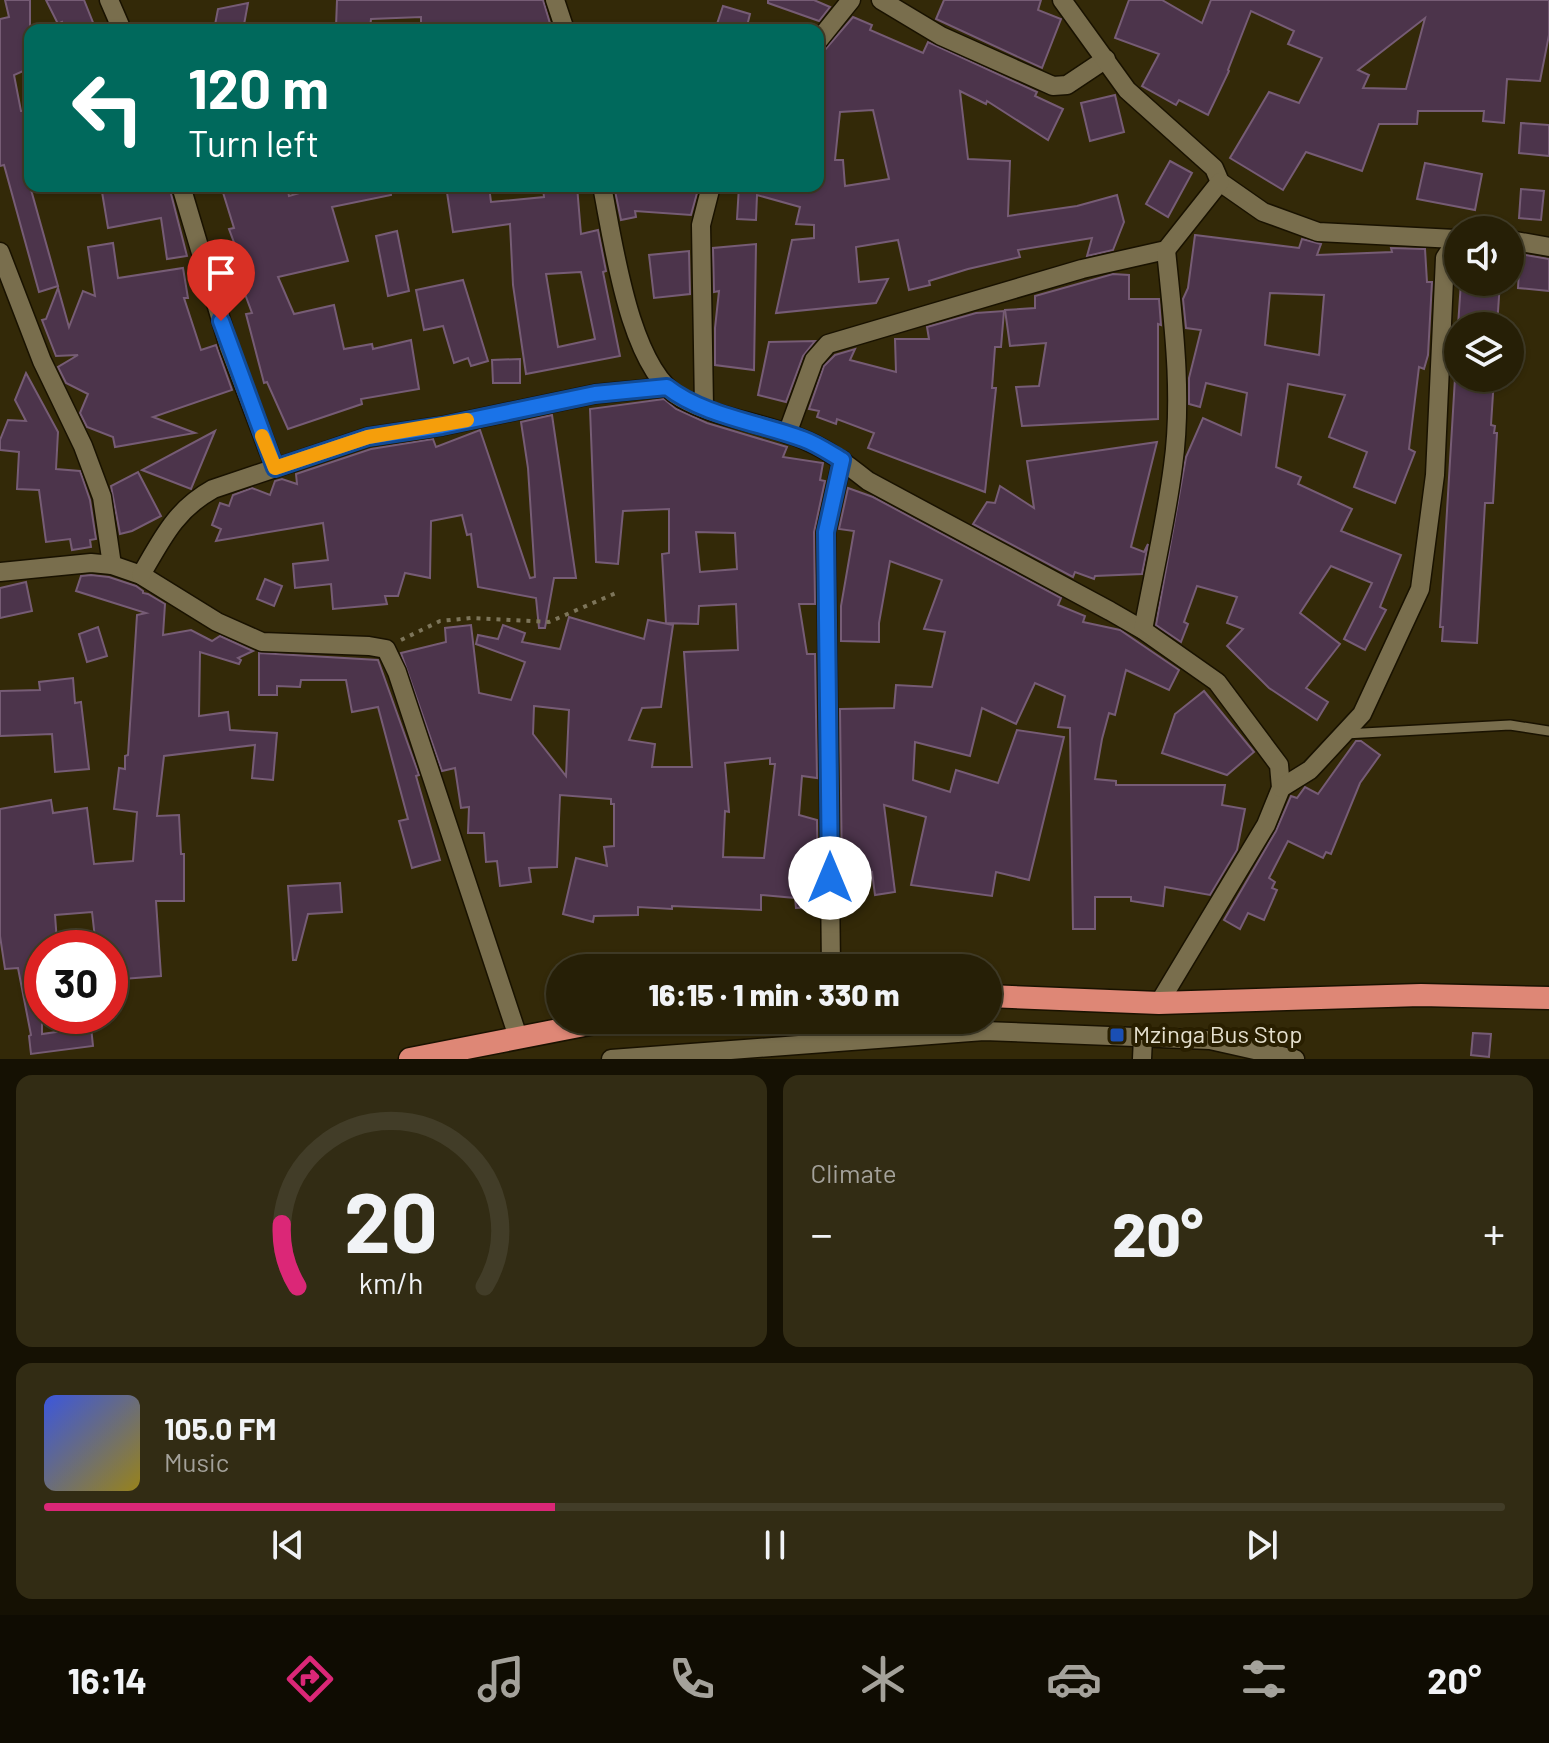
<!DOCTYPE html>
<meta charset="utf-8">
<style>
:root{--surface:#261f06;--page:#322c14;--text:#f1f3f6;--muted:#a4a29b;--line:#423d28;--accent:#db2777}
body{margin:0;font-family:Barlow,sans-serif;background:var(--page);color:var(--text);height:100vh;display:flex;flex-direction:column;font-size:30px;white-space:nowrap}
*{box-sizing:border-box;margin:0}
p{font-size:26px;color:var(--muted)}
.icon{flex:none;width:44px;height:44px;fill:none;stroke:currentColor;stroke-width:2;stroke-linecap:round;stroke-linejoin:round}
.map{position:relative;height:1059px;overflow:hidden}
.panel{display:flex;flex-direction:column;gap:16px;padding:16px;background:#151103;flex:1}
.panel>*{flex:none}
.banner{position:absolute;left:24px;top:24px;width:800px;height:168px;border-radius:16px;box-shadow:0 2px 6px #0004,0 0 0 2px var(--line);background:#00695c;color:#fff;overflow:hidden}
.buttons{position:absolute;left:1444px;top:216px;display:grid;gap:16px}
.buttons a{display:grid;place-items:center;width:80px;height:80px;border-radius:50%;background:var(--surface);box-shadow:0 2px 6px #0004,0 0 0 2px var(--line);font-size:40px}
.speed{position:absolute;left:24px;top:930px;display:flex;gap:16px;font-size:40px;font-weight:700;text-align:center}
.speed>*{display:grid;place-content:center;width:104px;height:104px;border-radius:50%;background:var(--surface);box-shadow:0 2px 6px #0004,0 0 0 2px var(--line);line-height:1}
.speed .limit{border:12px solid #d22;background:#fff;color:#111}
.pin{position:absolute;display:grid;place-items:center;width:68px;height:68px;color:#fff;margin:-82px -34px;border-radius:50% 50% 50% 0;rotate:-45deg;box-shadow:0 0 8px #0007}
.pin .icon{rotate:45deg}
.me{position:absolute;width:88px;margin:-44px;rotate:0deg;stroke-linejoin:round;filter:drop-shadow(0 0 6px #0008)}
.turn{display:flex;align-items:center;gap:28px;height:168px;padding:0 32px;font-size:36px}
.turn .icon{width:104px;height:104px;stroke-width:2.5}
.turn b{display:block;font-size:56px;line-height:68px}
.big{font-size:60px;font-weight:800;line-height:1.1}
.panel .card{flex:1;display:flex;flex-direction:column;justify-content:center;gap:12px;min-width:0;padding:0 28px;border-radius:16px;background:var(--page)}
.panel .dial{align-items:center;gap:0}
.dial svg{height:208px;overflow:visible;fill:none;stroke:var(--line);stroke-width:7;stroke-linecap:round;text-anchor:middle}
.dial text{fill:var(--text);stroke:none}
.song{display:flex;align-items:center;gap:24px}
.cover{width:96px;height:96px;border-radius:12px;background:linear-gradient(135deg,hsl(230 70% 55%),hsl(50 70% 35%))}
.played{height:8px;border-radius:4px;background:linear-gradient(90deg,var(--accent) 35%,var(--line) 35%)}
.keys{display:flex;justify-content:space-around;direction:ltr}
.heat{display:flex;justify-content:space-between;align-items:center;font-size:44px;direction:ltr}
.panel .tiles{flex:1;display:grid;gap:16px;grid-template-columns:1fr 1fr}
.card:last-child{grid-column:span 2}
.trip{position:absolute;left:546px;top:954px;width:456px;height:80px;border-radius:40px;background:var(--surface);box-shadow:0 2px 6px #0004,0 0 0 2px var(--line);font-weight:800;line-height:80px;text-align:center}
.dock{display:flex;height:128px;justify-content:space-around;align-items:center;background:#0f0c02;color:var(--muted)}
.dock .icon{width:56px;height:56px}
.dock .on{color:var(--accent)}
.dock b{font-size:36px;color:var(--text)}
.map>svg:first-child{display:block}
.building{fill:#4c344b;stroke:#765c75;stroke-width:2;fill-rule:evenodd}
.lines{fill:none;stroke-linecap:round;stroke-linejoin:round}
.service-casing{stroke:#191200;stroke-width:12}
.minor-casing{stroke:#191200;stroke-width:21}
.trunk-casing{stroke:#191200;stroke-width:25}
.path{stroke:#7d755a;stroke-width:4;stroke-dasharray:4 6;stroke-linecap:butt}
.service{stroke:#796e4d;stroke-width:9}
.minor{stroke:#796e4d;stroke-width:18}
.trunk{stroke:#de8776;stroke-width:22}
.route-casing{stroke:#114b97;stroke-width:20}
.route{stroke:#1a73e8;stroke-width:14}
.slow{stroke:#f59e0b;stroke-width:14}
.transit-dot{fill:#1a4fb4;stroke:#291f00;stroke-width:3}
.labels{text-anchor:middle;stroke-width:8;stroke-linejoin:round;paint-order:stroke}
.poi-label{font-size:24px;fill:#e5e0ce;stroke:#291f00;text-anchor:start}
</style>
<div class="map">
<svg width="1549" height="1059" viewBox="0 0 1549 1059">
<rect width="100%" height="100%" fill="#332908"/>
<g class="building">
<polygon points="5,0 30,0 30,68 14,75 21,111 24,111 28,131 26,132 30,151 30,186 58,286 39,292 4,165 0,166 0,19 9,17"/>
<polygon points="46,0 84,0 96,30 65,30 62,22 58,24"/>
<polygon points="337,0 543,0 552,30 421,30 421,17 371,19 370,29 336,27"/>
<polygon points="768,0 814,0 830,7 819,21 768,3"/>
<polygon points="944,0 1041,0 1038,10 1061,19 1042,68 936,19"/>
<path d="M1129 0H1162L1202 23 1211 0H1549V35L1540 81 1507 79 1504 123 1483 121 1484 111H1418L1417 124H1379L1362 171 1306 152 1283 190 1230 158 1269 92 1299 103 1322 58 1288 44 1294 31 1251 11 1228 70 1229 71 1208 115 1179 100 1176 105 1142 86 1159 54 1115 38ZM1425 18 1406 89 1363 88 1369 75 1358 70Z"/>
<polygon points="248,3 243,30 214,30 218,9"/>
<polygon points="723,6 750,14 746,30 715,30"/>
<path d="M853 17 872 25 870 30 923 53 928 42 1037 92 1035 96 1063 109 1048 140 987 101 986 104 960 91 968 159 1010 161 1008 216 1077 206 1117 195 1124 222 1113 250 1087 256 1092 238 1018 250 1020 257 968 269 929 281 930 285 909 290 898 240 856 247 859 282 888 279 876 303 776 313 792 240 814 238V225L796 224 800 207 757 195 756 220 737 219 739 186H818V67L823 52ZM873 110 889 179 845 186 843 160H835L840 112Z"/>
<polygon points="1115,95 1124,132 1090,141 1081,103"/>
<polygon points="1521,123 1549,125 1549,156 1519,153"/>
<polygon points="1170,161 1192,173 1168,217 1146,204"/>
<polygon points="1425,163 1482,174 1475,210 1417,199"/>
<polygon points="101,186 169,186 187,256 167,259 161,218 108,228"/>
<polygon points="221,186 287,186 289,196 324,186 390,186 391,195 332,207 348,261 278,277 294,314 334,305 344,349 372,344 373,349 411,340 419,389 361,399 362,404 288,429 267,382 264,383 246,314 252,313 242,286 249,283 229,229 234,228"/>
<path d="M446 186H489L491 202 544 197 543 189 577 186 581 234 598 230 606 271 603 272 620 356 526 374 513 285 510 224 453 232ZM581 272 595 339 558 347 546 274Z"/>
<polygon points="614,186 699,186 691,215 635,211 636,217 621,220"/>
<polygon points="1521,189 1544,191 1541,220 1519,218"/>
<polygon points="397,231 409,291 388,296 376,236"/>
<path d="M1195 235 1299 248 1302 239 1321 244 1317 255 1392 252 1391 248 1425 249 1427 282H1432L1428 355 1424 369 1419 367 1409 449 1415 452 1395 503 1354 487 1367 452 1329 437 1345 395 1288 384 1276 467 1301 477 1298 484 1352 509 1341 531 1401 555 1380 607 1386 610 1365 650 1344 639 1372 583 1331 566 1300 613 1340 644 1306 688 1328 702 1317 720 1269 688 1227 646 1243 629 1227 623 1237 597 1197 586 1184 622 1188 624 1181 642 1156 625 1186 457 1203 418 1241 435 1247 393 1206 383 1200 407 1189 404V378L1201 330 1186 328 1183 299 1188 288ZM1270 293 1324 295 1319 355 1265 345Z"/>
<polygon points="113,243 118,278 183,268 188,298 184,298 201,350 216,345 232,390 153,417 195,433 115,447 113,437 87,427 80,413 88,394 66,383 58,367 78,355 56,356 42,320 46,319 58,288 69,327 83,291 95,296 88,247"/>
<polygon points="756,244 754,370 715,365 715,328 719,291 714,292 713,248"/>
<polygon points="689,251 690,294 654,298 649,255"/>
<polygon points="1520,254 1549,259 1549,291 1518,288"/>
<polygon points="1113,274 1129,275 1129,299 1159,299 1161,325 1158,324 1158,419 1022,426 1016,387 1039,386 1046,343 1010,346 1005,310 1035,308 1035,296"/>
<polygon points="463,280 488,361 471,366 468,358 454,363 443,326 424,330 416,290"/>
<polygon points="1461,282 1500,282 1497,326 1458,326"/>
<polygon points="1004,311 1001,347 995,347 992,388 996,388 985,492 868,448 874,433 837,419 836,424 817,417 819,411 809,409 824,366 835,355 855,349 850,360 896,372 895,339 929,339 927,327 976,313"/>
<polygon points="815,341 803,356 786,402 758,395 769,342"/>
<polygon points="520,359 520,383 493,383 492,360"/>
<polygon points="26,373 58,432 56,469 80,471 90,500 96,539 90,540 91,547 72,550 70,539 46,542 39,490 17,489 19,452 0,450 0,440 8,420 26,421 15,400"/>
<polygon points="1455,378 1494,378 1491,425 1495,426 1494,433 1497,433 1493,503 1485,503 1477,643 1442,641 1443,627 1440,627"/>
<path d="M664 399 676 409 707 423 787 447 783 457 823 463 820 480 825 481 814 532 815 604H799L807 654H815L817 778 802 776 799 815 817 820 818 907 796 908 795 898 761 895V910L672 906V909L638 907V915L594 916 593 922 563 914 576 858 607 866 604 847 614 846V804H611V799L560 795 557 867 529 868 531 882 500 886 497 861 486 862 484 833H468L469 807 461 808 455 768 442 771 401 653 446 642 445 628 471 625 479 693 511 700 525 662 476 644 478 635 498 639 503 625 525 633 522 642 560 649 569 617 644 639 648 620 673 625 661 707 642 708 629 740 655 744 652 767H692L684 652 738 650 736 604 699 606 698 624 666 623 662 554 669 553V509L623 511 618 564 596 562 590 409ZM696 532 735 533 737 569 700 572ZM534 706 569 710 566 776 533 734ZM770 758V764H775L764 858 723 857 725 811 729 812 725 763Z"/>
<polygon points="552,415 576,578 554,578 545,628 539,628 536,598 478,587 471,534 467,535 462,515 431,521 430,578 405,573 398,596 385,596 387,604 333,609 331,584 295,588 293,564 328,560 323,523 216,541 221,529 212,525 220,503 229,506 233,495 252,488 270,495 275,481 282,479 297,484 296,474 371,449 433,439 436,447 480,430 530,578 535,577 528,468 521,422"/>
<polygon points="215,431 191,489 142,470"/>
<polygon points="1157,442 1131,547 1144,552 1148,544 1142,574 1095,576 1094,579 1075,572 1073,577 973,524 987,502 995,503 1000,486 1034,508 1027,461"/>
<polygon points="138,472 161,516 132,531 120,534 111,486"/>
<polygon points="848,488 873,497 1061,598 1058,605 1085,616 1083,622 1120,630 1179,670 1169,690 1126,670 1115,715 1109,713 1102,739 1095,779 1116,781 1116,785 1225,785 1222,805 1245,809 1237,850 1210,895 1165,887 1163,906 1131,901 1131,897 1095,897 1095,929 1073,929 1070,728 1058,727 1065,696 1035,683 1016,724 982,708 970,756 915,742 913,780 950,792 956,770 998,783 1017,730 1064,737 1029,880 996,872 992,896 911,885 926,817 884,805 895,892 875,895 872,872 842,878 840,709 894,708 896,685 932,687 945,632 924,629 942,580 890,561 879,623 879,642 841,641 841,606 854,531 839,529"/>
<polygon points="91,575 109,577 136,586 143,591 143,593 148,594 165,604 163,635 191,630 212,641 220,636 253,651 238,658 241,660 239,664 200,652 199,716 228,712 230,730 277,733 273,780 252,778 255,745 164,756 157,816 179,815 181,854 184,854 184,901 156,901 161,976 110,980 110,945 96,947 92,912 55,915 57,942 42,944 42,1034 91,1027 93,1046 31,1054 29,1036 31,1035 18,968 5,969 0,936 0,809 51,800 53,813 87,808 94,864 133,861 137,812 114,809 119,768 125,769 125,756 128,755 137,615 146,613 76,591 81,576"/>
<polygon points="265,579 282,586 274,606 257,599"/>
<polygon points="26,582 32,611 0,618 0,588"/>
<polygon points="98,627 107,656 87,662 79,634"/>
<polygon points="259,653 378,660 419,775 416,776 440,860 412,868 399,821 408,819 378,707 352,712 346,680 301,680 300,687 277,686 277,695 259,695"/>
<polygon points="73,678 75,703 81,702 89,769 55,772 52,734 0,736 0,691 40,690 39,682"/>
<polygon points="1204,691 1254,752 1227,775 1162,753 1175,714"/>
<polygon points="1356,741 1361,741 1380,755 1360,783 1331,854 1326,852 1323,858 1288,841 1269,878 1275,882 1272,888 1277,890 1264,920 1248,913 1240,929 1224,920 1276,831 1291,796 1297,798 1305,787 1318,794"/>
<polygon points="340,883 342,912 308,914 296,960 293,960 288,886"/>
<polygon points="1473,1033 1491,1034 1489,1057 1471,1055"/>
</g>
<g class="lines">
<defs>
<polyline id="service" points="1345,734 1510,725 1549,731"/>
<g id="minor">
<polyline points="109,0 122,30"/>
<polyline points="555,0 565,30"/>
<polyline points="881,0 941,36 1053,86 1067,85 1106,59"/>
<polyline points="1062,0 1127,90 1214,168 1220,182 1263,212 1318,232 1455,239"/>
<polyline points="818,41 851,0"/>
<polyline points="181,186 229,347 275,468"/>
<path d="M602 186C613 240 629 369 681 398 719 420 767 422 807 441 830 451 849 466 868 481L1110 611 1143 630 1217 682 1279 765 1281 788 1266 825 1159 1003"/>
<polyline points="1510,240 1549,247"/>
<polyline points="0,252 42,361 83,446 102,497 112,565"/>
<polyline points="704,407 701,225 711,186"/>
<polyline points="787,434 814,360 828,344 1082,269 1166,250 1220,182"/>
<polyline points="0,572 91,563 112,565 141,575 217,622 262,642 369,646 386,649 397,672 518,1037"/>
<path d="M141 575C162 539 175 510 213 489L368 437 442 426 595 394 667 387"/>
<path d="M1143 630C1153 576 1166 521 1173 466 1183 395 1173 320 1166 250"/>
<polyline points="1281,788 1310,770 1362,714 1420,589 1435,475 1445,258 1458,238"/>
<polyline points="831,968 826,532 842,460"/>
<polyline points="611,1059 984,1031 1210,1040 1295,1059"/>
<polyline points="1142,1059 1143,1037"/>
</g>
<g id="trunk">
<polyline points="988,996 1159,1003 1421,995 1549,998"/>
<polyline points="410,1059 610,1020"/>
</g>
</defs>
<use href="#service" class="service-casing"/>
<use href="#minor" class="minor-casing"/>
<use href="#trunk" class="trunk-casing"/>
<polyline class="path" points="401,640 440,621 471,618 549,622 616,593"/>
<use href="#service" class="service"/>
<use href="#minor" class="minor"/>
<use href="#trunk" class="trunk"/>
</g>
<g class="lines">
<defs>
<path id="route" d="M221 321 275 468 368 437 442 426 595 394 667 387C702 415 760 423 803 439 817 444 830 453 842 460L826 532 830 878"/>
</defs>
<use href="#route" class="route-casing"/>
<use href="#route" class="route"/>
<polyline class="slow" points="262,436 275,468 368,437 467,420"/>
</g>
<rect class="transit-dot" x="1109" y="1027" width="16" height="16" rx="4"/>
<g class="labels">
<g class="poi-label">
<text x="1133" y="1043">Mzinga Bus Stop</text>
</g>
</g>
</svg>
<div class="buttons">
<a><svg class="icon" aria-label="sound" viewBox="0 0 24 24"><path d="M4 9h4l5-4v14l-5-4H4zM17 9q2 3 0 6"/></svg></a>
<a><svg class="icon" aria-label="layers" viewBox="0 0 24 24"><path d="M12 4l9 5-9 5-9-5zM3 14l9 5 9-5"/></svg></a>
</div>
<div class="speed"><div class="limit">30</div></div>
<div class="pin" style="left:221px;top:321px;background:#d93025"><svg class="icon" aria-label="arrive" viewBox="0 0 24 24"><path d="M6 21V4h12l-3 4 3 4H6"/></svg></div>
<svg class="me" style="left:830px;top:878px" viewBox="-20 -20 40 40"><circle r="19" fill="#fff"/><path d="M0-13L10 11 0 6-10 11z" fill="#1a73e8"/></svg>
<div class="trip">16:15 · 1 min · 330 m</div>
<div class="banner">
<div class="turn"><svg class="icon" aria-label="left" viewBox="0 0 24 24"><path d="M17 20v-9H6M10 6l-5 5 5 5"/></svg><div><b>120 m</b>Turn left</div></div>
</div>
</div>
<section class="panel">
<div class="tiles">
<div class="card dial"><svg viewBox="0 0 100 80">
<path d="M14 69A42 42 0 1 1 86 69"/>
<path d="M14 69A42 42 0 0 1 8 45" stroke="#db2777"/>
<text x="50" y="56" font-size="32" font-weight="700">20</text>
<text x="50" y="72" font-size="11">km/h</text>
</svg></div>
<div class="card"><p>Climate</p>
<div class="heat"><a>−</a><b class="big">20°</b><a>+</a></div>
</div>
<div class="card">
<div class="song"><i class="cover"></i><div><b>105.0 FM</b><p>Music</p></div></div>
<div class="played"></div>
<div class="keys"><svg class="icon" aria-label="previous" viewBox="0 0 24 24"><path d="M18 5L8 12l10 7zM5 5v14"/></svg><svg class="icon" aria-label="pause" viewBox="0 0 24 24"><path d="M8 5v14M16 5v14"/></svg><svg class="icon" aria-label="next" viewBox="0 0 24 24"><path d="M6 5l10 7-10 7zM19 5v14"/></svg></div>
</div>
</div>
</section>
<nav class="dock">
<b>16:14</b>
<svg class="icon on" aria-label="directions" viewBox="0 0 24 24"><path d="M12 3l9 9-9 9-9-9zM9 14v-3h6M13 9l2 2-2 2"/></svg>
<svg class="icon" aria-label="music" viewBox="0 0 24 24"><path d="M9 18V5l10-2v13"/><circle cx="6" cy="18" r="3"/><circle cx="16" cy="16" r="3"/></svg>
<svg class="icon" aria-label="phone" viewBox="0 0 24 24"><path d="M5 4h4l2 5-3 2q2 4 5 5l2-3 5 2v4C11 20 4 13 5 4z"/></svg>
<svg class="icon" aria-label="climate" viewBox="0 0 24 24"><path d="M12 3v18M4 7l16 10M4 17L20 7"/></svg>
<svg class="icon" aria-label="car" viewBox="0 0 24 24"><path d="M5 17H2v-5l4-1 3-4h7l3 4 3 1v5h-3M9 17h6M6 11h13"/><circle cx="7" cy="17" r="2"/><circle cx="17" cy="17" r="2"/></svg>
<svg class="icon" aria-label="filters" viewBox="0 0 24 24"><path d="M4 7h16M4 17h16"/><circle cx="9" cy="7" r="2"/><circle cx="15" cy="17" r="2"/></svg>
<b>20°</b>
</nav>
